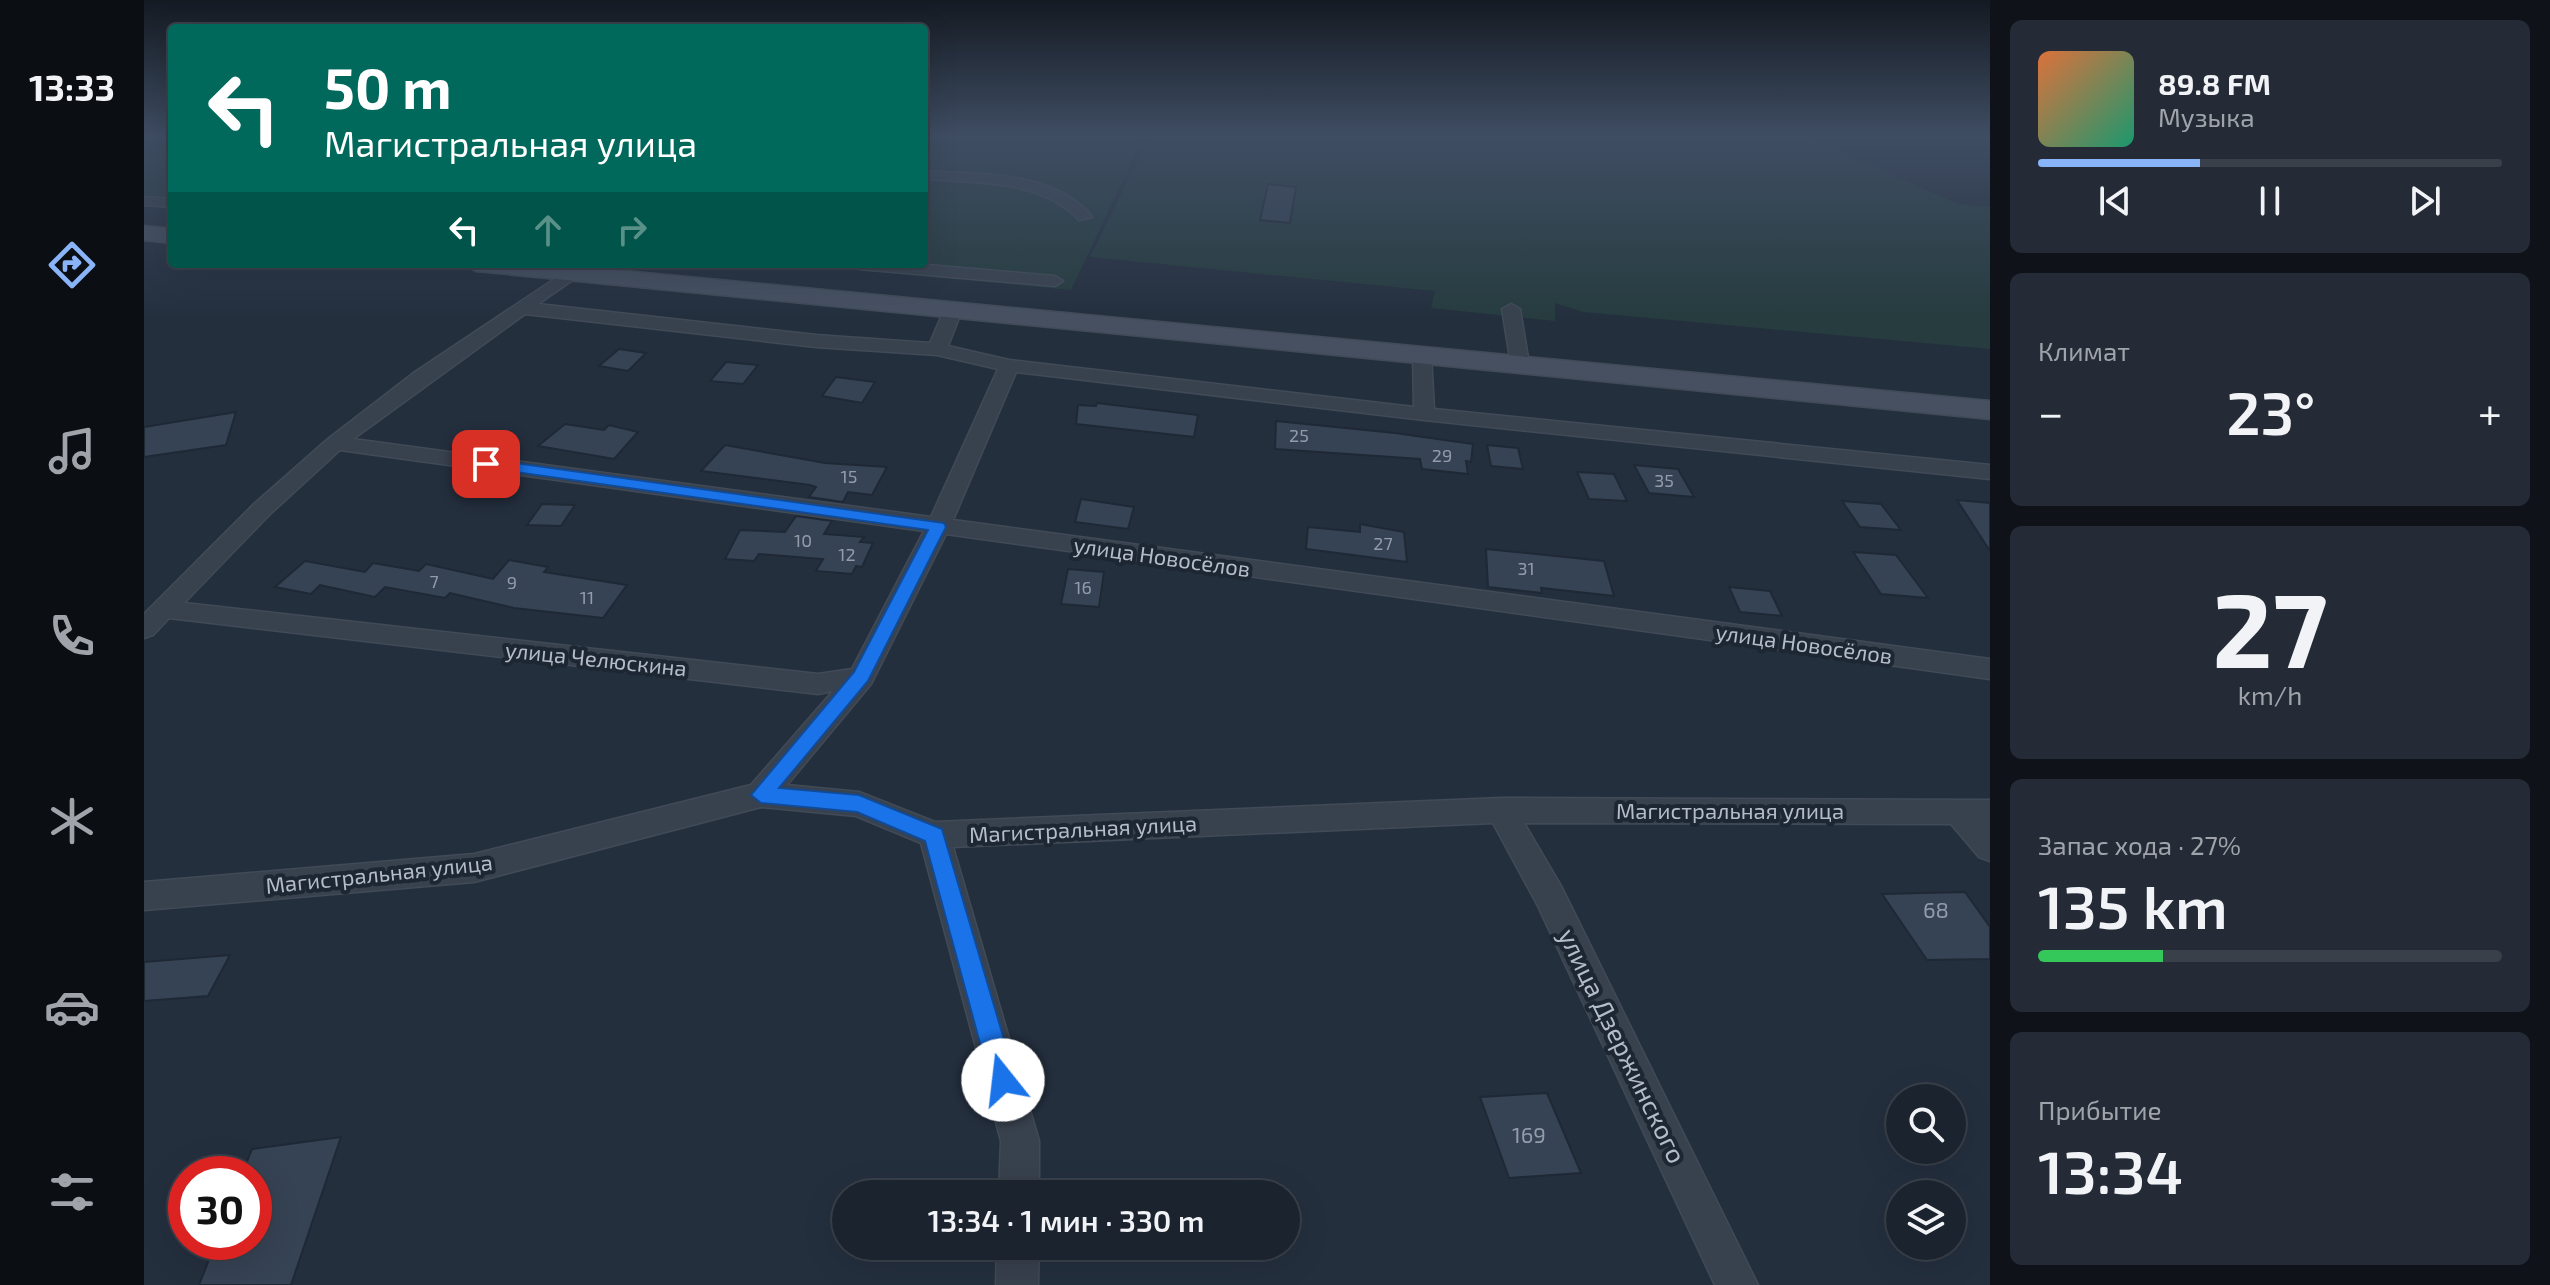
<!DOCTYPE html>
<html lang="ru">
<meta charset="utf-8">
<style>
:root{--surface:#1b232e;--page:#242b36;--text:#f1f3f6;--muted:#a0a4aa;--line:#39404a;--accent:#8ab4f8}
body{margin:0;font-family:"Exo 2",sans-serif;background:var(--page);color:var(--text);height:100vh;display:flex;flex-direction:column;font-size:30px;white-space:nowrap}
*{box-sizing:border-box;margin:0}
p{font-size:26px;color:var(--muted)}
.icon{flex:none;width:44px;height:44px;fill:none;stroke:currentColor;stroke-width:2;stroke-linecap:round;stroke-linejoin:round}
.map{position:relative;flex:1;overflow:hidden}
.panel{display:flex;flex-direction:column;gap:20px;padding:20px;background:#0f1319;width:560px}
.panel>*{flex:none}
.banner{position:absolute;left:24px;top:24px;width:760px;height:244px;border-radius:8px;box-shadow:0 8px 32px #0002,0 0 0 2px var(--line);background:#00695c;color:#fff;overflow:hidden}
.fabs{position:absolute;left:1742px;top:1084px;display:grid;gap:16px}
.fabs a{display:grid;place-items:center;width:80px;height:80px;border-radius:50%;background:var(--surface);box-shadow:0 8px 32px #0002,0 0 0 2px var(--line);font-size:40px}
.speed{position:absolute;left:24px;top:1156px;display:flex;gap:16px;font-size:40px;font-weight:700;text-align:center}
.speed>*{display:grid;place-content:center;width:104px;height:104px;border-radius:50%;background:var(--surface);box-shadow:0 8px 32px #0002,0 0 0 2px var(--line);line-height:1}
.speed .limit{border:12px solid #d22;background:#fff;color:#111}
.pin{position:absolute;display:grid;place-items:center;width:68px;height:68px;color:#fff;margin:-34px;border-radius:16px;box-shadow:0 4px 12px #0006}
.me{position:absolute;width:88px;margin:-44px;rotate:344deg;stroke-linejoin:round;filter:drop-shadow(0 0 6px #0008)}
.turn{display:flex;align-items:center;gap:28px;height:168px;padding:0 24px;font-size:36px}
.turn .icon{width:104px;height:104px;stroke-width:2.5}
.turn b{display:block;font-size:56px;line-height:68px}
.lanes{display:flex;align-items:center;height:76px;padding:0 24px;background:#0003;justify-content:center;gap:40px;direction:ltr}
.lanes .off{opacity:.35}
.big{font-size:60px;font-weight:600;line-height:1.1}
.panel .tile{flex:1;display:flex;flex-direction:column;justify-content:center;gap:12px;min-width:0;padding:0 28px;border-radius:12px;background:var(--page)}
.panel .dial{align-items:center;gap:0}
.dial b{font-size:104px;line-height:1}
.song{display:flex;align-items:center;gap:24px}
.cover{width:96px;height:96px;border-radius:12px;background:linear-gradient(135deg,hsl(20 70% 55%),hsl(160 70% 35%))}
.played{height:8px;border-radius:4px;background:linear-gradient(90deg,var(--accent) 35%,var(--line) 35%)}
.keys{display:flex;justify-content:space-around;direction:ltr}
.heat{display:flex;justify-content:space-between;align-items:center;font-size:44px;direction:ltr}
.charge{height:12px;border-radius:6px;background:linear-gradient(90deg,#34c759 27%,var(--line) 0)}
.trip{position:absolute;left:688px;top:1180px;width:468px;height:80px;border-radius:40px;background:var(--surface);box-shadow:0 8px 32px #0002,0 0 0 2px var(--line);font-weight:600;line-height:80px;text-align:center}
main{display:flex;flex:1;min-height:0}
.menu{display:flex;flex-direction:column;width:144px;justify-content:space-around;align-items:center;background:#0b0e12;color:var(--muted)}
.menu .icon{width:56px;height:56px}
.menu .active{color:var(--accent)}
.menu b{font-size:36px;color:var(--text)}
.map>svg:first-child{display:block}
.green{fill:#263c3f}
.building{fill:#364354;stroke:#1f2835;stroke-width:2}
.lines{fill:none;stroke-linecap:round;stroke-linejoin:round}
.street-casing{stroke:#414a57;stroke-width:3}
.secondary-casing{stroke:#414a57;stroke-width:3}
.street{fill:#38414e;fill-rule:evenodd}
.secondary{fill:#465061;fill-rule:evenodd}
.route{fill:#1a73e8;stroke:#114b97;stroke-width:2}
.labels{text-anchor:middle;stroke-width:8;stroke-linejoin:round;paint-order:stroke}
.number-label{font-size:18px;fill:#929caa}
.street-label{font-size:22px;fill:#b4bcc9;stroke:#1d2633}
.near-number-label{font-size:22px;fill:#929caa}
.near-street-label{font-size:26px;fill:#b4bcc9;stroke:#1d2633}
</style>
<main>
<nav class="menu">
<b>13:33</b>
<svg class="icon active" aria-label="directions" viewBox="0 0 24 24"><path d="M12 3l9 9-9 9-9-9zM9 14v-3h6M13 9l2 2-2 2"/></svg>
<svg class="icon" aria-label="music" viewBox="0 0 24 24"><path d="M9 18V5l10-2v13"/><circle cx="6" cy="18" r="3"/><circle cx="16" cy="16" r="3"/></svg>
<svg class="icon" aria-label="phone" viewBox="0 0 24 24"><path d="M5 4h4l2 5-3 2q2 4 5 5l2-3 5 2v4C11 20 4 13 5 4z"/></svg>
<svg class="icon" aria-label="climate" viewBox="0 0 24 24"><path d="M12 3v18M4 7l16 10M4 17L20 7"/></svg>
<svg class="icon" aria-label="car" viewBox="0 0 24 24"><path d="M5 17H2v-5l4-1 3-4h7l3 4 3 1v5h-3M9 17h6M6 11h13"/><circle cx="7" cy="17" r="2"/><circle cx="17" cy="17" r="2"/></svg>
<svg class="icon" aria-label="filters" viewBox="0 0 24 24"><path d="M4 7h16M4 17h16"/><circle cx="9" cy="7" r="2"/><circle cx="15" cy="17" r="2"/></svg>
</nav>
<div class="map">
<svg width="1846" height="1285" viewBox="0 0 1846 1285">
<rect width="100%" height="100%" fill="#242f3e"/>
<g class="green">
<polygon points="28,137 28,207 0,204 0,138"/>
<polygon points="780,137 1000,137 927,290 645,264 780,264"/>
<polygon points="1005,137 1663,137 1814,204 1846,207 1846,349 1439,312 1411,303 1411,321 1287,308 1291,291 946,257"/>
</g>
<g class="building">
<polygon points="1124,184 1152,187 1146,223 1116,220"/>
<polygon points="475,349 502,353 484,371 455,366"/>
<polygon points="582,362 614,365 599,384 566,381"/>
<polygon points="692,377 731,382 718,403 678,396"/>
<polygon points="953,403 1054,415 1050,437 932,424 934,405 952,406"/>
<polygon points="92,412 82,445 0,457 0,427"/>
<polygon points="1132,421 1251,433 1329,444 1327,462 1322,461 1324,474 1278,469 1276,459 1131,449"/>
<polygon points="421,424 460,430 465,425 494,432 470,459 394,446"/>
<polygon points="581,445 681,463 743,467 728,495 704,492 699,502 665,497 672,487 666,485 557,471"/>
<polygon points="1343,445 1374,448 1379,469 1347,466"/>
<polygon points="1490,465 1534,469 1550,497 1505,493"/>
<polygon points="1433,472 1470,474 1483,501 1445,499"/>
<polygon points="937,499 990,507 984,529 931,522"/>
<polygon points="1813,500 1846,503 1846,551"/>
<polygon points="1698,501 1737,504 1757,530 1716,527"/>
<polygon points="398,504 431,505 417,526 383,525"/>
<polygon points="652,516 688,521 680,534 720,537 716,542 729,543 718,567 712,566 708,574 672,571 679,559 615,554 610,561 581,559 596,530 641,532"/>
<polygon points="1216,524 1260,532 1263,562 1162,549 1164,527 1216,532"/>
<polygon points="1342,549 1460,561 1470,596 1397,588 1398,593 1344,587"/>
<polygon points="1709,552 1752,555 1784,598 1737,594"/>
<polygon points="365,560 404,567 400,572 483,585 459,618 370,608 306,593 301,598 241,587 231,597 176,585 167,594 131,587 161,561 221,572 229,563 275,571 282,564 349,579"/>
<polygon points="924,569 960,572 955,607 917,604"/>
<polygon points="1585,587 1626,591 1638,616 1596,612"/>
<polygon points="1821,892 1846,927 1846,959 1783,960 1738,894"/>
<polygon points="86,955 64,996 0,1001 0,962"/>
<polygon points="1403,1093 1437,1173 1365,1178 1336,1097"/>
<polygon points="197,1137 147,1285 55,1285 72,1242 110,1242 110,1174 98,1174 108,1149"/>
</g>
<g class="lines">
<defs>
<g id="street">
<path d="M780 171C834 175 911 170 948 217L935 220C897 179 832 183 780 179Z"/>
<polygon points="0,197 28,199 28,207 0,205"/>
<polygon points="707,264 772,264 911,276 919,281 911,286 715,269"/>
<path d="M427 268 435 273 433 277 394 304 672 335 786 343 800 310 809 305 818 310 804 346 865 360 1270 407 1269 355 1278 349 1287 355 1290 409 1846 465V479L1280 420 872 372 809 520 1846 659V679L802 534 727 684 643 785 715 792 791 822 1357 798 1846 800V861L1835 857 1807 824 1380 823 1417 886 1614 1285H1571L1394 906 1349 823 809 847 895 1141V1194H855L857 1141 777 843 712 816 617 807 330 882 0 910V882L330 854 607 785 689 691 674 694 25 618 9 635 0 638V614L109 505 184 439 271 372ZM381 314 672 347 793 355 854 369 787 517 209 439ZM196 450 780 531 708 669 674 674 40 603 125 515Z"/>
<polygon points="1367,304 1376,309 1385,364 1376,370 1367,364 1358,309"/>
<polygon points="853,1246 895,1246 894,1285 852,1285"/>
</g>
<g id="secondary">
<polygon points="0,226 28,229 28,243 0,240"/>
<polygon points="320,264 407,264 1846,401 1846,419 332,271"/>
</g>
</defs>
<use href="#street" class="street-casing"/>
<use href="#secondary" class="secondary-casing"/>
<use href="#street" class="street"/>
<use href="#secondary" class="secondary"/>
</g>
<linearGradient id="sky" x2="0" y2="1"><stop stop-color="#141a22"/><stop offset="0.43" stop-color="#3f4d63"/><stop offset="1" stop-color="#3f4d63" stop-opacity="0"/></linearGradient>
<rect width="1846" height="317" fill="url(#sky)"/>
<polygon class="route" points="342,459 800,523 802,527 724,681 635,788 715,795 798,829 872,1080 868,1089 859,1093 850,1089 846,1080 781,841 713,812 617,803 607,795 710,672 784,530 336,467 336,461"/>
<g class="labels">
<g class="number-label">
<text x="1155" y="442">25</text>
<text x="1298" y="462">29</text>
<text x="705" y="483">15</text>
<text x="1520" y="487">35</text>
<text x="659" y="547">10</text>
<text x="1239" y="550">27</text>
<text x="703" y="561">12</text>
<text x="1382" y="575">31</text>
<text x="290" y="588">7</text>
<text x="368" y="589">9</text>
<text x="939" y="594">16</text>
<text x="443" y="604">11</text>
</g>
<g class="street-label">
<text transform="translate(1018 557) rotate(8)" y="8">улица Новосёлов</text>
<text transform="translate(1660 644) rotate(8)" y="8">улица Новосёлов</text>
<text transform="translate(452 659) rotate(6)" y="8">улица Челюскина</text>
<text x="1586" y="819">Магистральная улица</text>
<text transform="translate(939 829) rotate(-3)" y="8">Магистральная улица</text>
<text transform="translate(235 874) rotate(-6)" y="8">Магистральная улица</text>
</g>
<g class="near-number-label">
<text x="1792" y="918">68</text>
<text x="1385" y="1143">169</text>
</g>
<g class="near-street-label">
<text transform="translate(1478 1046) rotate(64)" y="9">улица Дзержинского</text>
</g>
</g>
</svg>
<div class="fabs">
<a><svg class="icon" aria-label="search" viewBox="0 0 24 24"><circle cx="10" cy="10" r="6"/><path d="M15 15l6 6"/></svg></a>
<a><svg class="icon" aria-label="layers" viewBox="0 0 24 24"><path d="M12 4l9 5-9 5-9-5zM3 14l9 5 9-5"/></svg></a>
</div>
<div class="speed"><div class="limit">30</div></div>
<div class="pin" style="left:342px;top:464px;background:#d93025"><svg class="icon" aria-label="arrive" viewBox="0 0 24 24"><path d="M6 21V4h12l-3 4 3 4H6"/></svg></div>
<svg class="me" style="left:859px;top:1080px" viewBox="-20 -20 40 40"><circle r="19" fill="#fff"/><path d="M0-13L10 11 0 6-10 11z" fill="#1a73e8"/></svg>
<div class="trip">13:34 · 1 мин · 330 m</div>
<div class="banner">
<div class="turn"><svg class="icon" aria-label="left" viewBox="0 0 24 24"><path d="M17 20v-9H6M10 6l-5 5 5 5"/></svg><div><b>50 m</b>Магистральная улица</div></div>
<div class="lanes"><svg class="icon" aria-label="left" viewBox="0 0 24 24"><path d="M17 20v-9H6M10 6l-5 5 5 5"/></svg><svg class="icon off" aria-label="ahead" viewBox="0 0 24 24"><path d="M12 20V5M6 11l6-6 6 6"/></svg><svg class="icon off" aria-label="right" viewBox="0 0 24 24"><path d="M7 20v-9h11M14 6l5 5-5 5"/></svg></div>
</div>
</div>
<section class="panel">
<div class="tile">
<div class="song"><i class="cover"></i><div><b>89.8 FM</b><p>Музыка</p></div></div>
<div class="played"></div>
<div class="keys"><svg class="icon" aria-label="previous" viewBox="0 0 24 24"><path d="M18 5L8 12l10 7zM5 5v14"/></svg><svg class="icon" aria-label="pause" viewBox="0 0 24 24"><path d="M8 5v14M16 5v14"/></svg><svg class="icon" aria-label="next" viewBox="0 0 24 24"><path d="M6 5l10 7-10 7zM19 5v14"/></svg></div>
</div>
<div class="tile"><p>Климат</p>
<div class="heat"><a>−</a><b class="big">23°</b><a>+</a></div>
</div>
<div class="tile dial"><b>27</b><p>km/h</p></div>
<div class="tile"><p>Запас хода · 27%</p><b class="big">135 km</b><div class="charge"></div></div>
<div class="tile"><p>Прибытие</p><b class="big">13:34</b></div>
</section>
</main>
